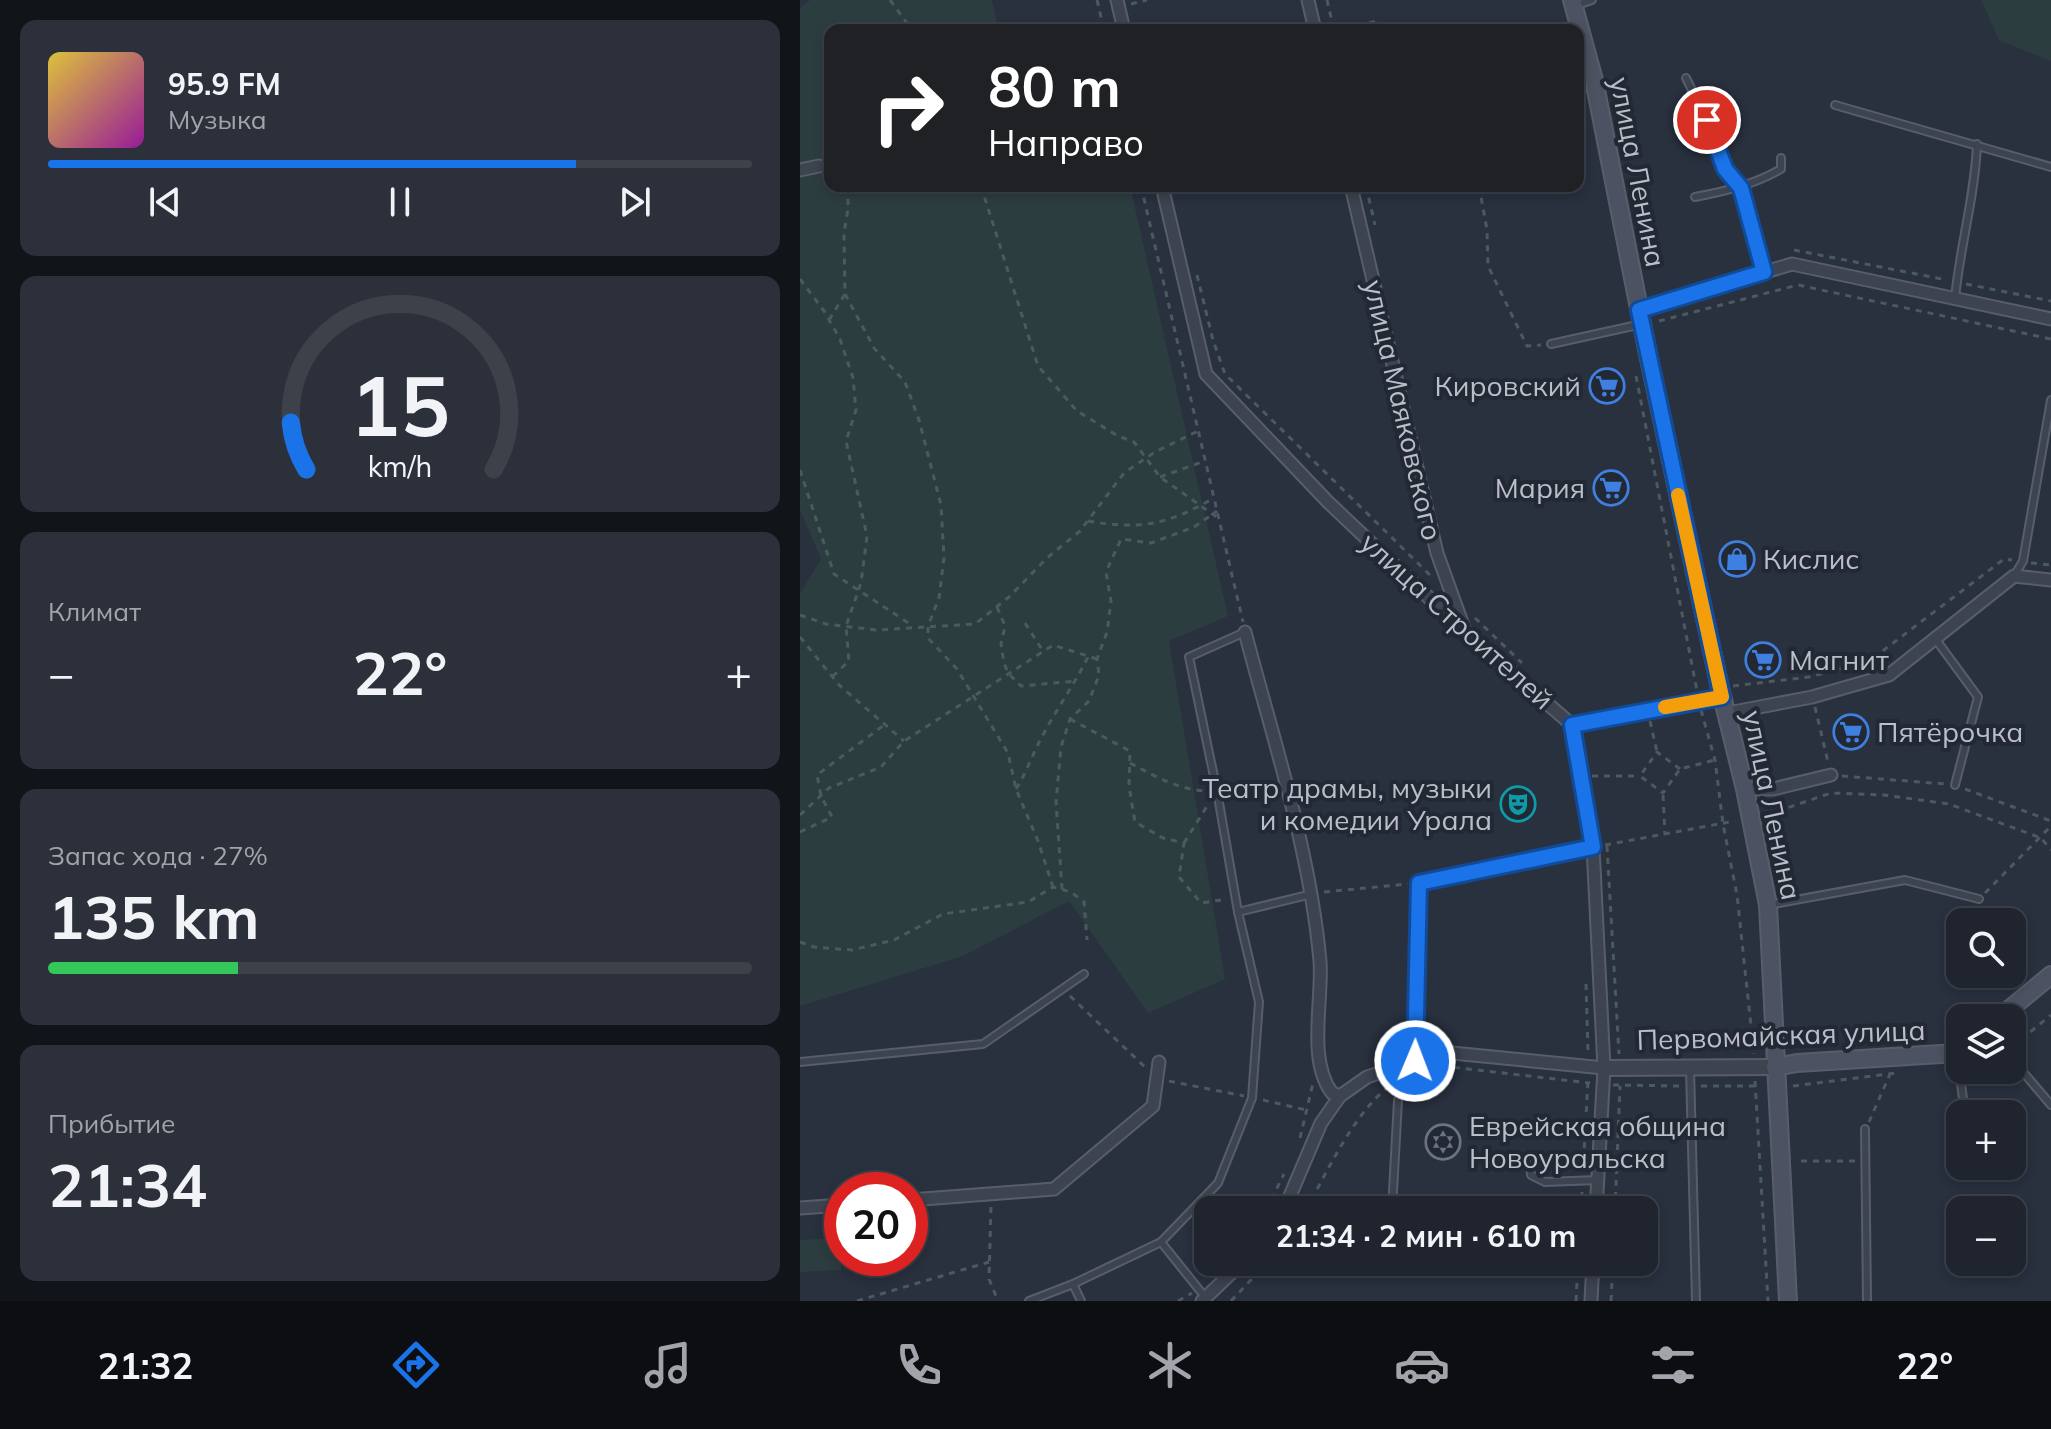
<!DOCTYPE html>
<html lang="ru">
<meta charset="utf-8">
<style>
:root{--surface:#1f242e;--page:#2c303a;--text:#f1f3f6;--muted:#a1a4aa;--line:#3c414a;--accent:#1a73e8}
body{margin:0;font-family:Mulish,sans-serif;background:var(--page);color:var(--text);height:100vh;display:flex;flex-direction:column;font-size:30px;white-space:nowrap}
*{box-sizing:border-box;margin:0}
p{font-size:26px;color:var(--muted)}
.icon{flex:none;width:44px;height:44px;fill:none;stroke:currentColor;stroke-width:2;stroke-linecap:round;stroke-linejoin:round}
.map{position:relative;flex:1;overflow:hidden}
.sheet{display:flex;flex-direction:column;gap:20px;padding:20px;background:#111419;width:800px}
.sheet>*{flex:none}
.guide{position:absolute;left:24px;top:24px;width:760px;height:168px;border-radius:16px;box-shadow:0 4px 12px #0003,0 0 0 2px var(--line);background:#202124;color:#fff;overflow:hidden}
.buttons{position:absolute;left:1146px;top:908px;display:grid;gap:16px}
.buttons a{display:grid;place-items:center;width:80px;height:80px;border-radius:16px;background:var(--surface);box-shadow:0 4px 12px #0003,0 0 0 2px var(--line);font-size:40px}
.speed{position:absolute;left:24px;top:1172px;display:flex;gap:16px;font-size:40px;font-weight:700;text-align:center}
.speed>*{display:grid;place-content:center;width:104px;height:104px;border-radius:50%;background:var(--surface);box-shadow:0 4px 12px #0003,0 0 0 2px var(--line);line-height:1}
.speed .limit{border:12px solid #d22;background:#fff;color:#111}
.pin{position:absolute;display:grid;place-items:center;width:68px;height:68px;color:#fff;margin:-34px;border:4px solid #fff;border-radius:50%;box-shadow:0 2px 8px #0007}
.me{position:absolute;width:88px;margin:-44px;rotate:1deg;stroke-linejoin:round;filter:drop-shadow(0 0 6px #0008)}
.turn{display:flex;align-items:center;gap:28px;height:168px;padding:0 32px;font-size:36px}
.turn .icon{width:104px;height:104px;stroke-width:2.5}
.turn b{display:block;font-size:56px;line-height:68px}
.big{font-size:60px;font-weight:700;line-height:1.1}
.sheet .tile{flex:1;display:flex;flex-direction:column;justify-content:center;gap:12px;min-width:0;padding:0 28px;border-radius:16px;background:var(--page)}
.sheet .dial{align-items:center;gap:0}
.dial svg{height:208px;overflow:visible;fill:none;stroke:var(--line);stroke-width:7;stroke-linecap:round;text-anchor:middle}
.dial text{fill:var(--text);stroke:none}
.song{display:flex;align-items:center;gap:24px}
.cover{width:96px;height:96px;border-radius:12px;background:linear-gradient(135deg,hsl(50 70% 55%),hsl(300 70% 35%))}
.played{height:8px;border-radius:4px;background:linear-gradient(90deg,var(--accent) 75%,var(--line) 75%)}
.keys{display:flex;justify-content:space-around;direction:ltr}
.heat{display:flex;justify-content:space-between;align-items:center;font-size:44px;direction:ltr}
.charge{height:12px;border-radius:6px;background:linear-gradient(90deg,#34c759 27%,var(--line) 0)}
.trip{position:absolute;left:394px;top:1196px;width:464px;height:80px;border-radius:16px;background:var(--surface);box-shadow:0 4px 12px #0003,0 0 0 2px var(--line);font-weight:700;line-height:80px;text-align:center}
.menu{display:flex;height:128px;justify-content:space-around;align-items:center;background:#0c0e12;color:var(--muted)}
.menu .icon{width:56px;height:56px}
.menu .current{color:var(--accent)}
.menu b{font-size:36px;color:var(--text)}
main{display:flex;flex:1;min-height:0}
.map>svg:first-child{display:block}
.green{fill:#2c3d40}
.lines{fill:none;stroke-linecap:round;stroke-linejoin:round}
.service-casing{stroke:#585e69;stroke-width:10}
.minor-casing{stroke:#585e69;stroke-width:15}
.tertiary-casing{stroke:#585e69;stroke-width:18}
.secondary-casing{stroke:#585e69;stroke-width:20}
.path{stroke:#4b5a5e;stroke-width:3;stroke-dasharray:6 6;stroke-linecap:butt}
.service{stroke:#3d434f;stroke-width:6}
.minor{stroke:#3d434f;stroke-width:11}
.tertiary{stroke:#3d434f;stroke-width:14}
.secondary{stroke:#4c5261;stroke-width:16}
.route-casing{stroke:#114b97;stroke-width:20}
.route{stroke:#1a73e8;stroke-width:14}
.slow{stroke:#f59e0b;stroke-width:14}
.labels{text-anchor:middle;stroke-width:8;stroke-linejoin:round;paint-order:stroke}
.street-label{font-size:28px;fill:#babec9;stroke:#222834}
.poi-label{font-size:28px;fill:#babec9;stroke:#222834;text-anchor:start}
</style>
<main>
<section class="sheet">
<div class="tile">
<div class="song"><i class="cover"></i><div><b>95.9 FM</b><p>Музыка</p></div></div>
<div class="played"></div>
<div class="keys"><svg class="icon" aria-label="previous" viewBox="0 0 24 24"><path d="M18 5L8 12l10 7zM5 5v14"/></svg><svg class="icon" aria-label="pause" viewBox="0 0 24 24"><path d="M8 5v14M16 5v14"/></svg><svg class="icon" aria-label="next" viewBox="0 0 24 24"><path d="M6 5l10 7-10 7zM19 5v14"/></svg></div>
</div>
<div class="tile dial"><svg viewBox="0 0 100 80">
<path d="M14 69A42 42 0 1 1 86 69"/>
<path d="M14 69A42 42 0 0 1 8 51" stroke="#1a73e8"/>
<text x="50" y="56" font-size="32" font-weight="700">15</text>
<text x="50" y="72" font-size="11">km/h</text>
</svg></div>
<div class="tile"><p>Климат</p>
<div class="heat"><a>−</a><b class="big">22°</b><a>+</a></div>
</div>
<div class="tile"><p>Запас хода · 27%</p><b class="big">135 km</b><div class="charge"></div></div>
<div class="tile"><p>Прибытие</p><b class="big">21:34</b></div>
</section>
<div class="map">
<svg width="1251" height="1301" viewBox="0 0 1251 1301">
<rect width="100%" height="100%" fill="#29303e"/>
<g class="green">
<polygon points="10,0 192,0 198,30 30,30 30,186 330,186 428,616 369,641 425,979 348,1013 269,901 163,956 0,1006 0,594 21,559 0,510 0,8"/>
<polygon points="1181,0 1251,0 1251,61 1199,40"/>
<polygon points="40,1238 41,1270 0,1272 0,1240"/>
</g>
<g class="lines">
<defs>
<g id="service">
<polyline points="774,6 792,0"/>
<polyline points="886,78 907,120 925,169 941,188 964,272"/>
<polyline points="1035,105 1251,167"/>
<path d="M895 197C926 191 953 185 981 169V158"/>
<path d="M1155 298C1160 246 1175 196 1177 144"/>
<polyline points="751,344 842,324"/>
<polyline points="1214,576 1223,561 1251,400"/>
<polyline points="1134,637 1178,697 1155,785"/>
<polyline points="772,725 922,697"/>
<polyline points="968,905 1105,880 1179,899"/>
<polyline points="438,912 512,894"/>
<polyline points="1157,1053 1163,1099"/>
<polyline points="1212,1059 1251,1105"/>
<polyline points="615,1061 619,883 793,847"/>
<polyline points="0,1062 183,1044 284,974"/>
<polyline points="890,1069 896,1301"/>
<polyline points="1065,1129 1067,1301"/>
<polyline points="730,1165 731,1175 745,1182 798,1180"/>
<polyline points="592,1210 598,1100"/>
<polyline points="361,1242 418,1183 452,1098 459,1002 438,912 417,791 389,657 445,632"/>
<polyline points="273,1284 361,1242 405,1297"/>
<polyline points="229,1301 273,1284 281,1301"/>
</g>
<g id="minor">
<polyline points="317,0 324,30"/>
<polyline points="508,0 515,30"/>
<polyline points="0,170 19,166"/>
<polyline points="362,186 406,374 528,502 665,632 772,725 793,847 804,1068 796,1210"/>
<polyline points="551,186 637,553 664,628"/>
<polyline points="839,310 992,264 1251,319"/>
<path d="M445 632C473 739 510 850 520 961 523 1001 507 1060 532 1093L540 1096"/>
<polyline points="928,713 1012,697 1089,675 1214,576 1251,580"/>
<polyline points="945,789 973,789 1031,775"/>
<polyline points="110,1200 254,1189 353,1106 359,1062"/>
<polyline points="0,1208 42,1205"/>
<polyline points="484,1210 521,1123 540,1096 567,1077 642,1052 804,1068"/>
<polyline points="402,1301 443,1262"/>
<polyline points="791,1301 793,1262"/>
</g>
<polyline id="tertiary" points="804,1068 975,1067"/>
<g id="secondary">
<polyline points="772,0 794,80 848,354 920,688 945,789 968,905 988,1301"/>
<polyline points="1199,1018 1251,975"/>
<polyline points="975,1067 997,1063 1157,1053 1160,1051"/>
</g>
</defs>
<use href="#service" class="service-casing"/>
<use href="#minor" class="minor-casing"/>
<use href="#tertiary" class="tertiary-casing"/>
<use href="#secondary" class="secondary-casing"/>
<g class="path">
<polyline points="90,0 112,30"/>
<polyline points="297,0 304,30"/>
<polyline points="527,0 534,30"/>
<polyline points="331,4 347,0"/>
<polyline points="534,30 578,21 592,30"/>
<polyline points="181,186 238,366 277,411 318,436 334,442 360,477 418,518"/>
<polyline points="341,186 443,622"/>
<polyline points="566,186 575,225"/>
<polyline points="679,186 687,230 688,266 727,346 741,345"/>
<polyline points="994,250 1147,280"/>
<polyline points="397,275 413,340 425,374 632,577"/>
<polyline points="0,279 24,311 40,339 53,378 56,410 46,441 67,536 61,583 46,626 49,661 32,677"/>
<polyline points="1166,284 1251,301"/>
<polyline points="45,294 74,348 105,382 119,420 141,505 144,558 139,598 128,626 128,638 157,669 208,753 216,789 238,841 253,887"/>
<polyline points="29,320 45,294 44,233 48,209 48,186"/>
<polyline points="859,321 998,285 1251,339"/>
<polyline points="836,376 897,691"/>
<polyline points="0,470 34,574 113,626"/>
<polyline points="360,477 405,461"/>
<path d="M288 521C341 530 367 525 414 498"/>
<polyline points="1231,563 1251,565"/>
<polyline points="197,607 205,626 201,644 204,663 208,673 221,686 276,681"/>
<polyline points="0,615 26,624 76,630 175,624 209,597 247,558 280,531 324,473 355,452 398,431"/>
<polyline points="675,618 722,663"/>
<polyline points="225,623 243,651"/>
<polyline points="0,637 39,685 104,741"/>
<polyline points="933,686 1009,677 1068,662 1204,559 1212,560"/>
<polyline points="1015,707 1028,762"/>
<polyline points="901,710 915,760 923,824 937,895 954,1054"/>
<polyline points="270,719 330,751 329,786 335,822 363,838 384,843 379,877 401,903 427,899"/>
<polyline points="850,721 857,752"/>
<path d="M330 763C355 776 378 790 408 791"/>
<polyline points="880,769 857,752 840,776 863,793 880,769 915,760"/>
<polyline points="792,776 840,776"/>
<polyline points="1042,776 1146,784"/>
<path d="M216 789C228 770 233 752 244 733 258 707 275 683 288 657"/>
<polyline points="1165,789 1251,821"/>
<polyline points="863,795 865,835"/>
<polyline points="0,815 29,788 81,767 104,741 253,645 297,659"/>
<polyline points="966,815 1031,793 1084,795 1149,804 1241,838 1251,850"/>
<polyline points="0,832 32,817 21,796 17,775 84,725"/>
<polyline points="384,843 409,803"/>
<polyline points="805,845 935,821"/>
<polyline points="807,846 819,1054"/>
<polyline points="262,889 256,802 261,747 270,719 289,701 299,675 297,659 307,632 311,601 306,572 321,539 351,543 394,527 417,511"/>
<polyline points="524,892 608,884"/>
<polyline points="1185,893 1251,826"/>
<polyline points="0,942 14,947 52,950 94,940 143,914 228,902 253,887 271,892 284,902 287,940"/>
<polyline points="786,984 788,1052"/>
<polyline points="270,996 346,1068"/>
<polyline points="1212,1047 1251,1015"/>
<polyline points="642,1066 790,1083"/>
<polyline points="369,1081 444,1096"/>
<polyline points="955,1081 968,1301"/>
<polyline points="813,1085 881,1086"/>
<polyline points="901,1086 957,1086"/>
<polyline points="993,1086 1097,1073"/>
<polyline points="603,1094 618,1076"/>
<polyline points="463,1100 506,1110"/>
<polyline points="1069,1122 1090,1074"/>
<polyline points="500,1138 513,1083"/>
<polyline points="1001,1161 1058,1161"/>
<polyline points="783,1172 788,1080"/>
<polyline points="191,1207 189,1279 198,1301"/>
<polyline points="466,1210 484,1174"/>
<path d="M506 1210C527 1172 558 1104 596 1082 606 1076 620 1075 631 1070"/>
<polyline points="781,1210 782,1192"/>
<polyline points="815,1210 820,1086"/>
<polyline points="57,1301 189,1262"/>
<polyline points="378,1301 392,1293"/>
<polyline points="431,1301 468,1262"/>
<polyline points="776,1301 778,1262"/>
<polyline points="811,1301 813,1262"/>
</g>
<use href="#service" class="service"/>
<use href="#minor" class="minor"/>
<use href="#tertiary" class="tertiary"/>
<use href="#secondary" class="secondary"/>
</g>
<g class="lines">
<defs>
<polyline id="route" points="615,1061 619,883 793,847 772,725 922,697 839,310 964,272 941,188 925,169 907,120"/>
</defs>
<use href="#route" class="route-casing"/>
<use href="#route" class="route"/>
<polyline class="slow" points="865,707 922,697 878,495"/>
</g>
<defs>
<symbol id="supermarket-ring" viewBox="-11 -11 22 22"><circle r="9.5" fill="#222834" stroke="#3f7fe0" stroke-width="1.5"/><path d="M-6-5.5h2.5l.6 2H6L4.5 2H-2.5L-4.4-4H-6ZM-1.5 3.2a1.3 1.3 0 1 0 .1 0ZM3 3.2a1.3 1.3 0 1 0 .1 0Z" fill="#3f7fe0"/></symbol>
<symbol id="shop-ring" viewBox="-11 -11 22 22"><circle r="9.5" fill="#222834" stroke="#3f7fe0" stroke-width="1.5"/><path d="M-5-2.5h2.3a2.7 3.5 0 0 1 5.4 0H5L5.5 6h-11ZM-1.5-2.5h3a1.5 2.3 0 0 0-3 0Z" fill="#3f7fe0"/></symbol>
<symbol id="theatre-ring" viewBox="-11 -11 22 22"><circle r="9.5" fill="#222834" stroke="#0f9aa8" stroke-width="1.5"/><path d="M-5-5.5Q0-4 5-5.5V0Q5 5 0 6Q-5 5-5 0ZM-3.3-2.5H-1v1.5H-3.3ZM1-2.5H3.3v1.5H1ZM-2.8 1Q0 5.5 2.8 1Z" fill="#0f9aa8"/></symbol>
<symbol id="synagogue-ring" viewBox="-11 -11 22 22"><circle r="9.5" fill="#222834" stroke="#6b7280" stroke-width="1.5"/><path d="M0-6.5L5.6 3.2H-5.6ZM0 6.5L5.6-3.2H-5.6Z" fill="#6b7280"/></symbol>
</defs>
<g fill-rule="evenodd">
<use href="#supermarket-ring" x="787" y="366" width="40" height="40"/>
<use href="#supermarket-ring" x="791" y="468" width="40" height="40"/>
<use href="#shop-ring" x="917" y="539" width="40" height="40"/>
<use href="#supermarket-ring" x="943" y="640" width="40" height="40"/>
<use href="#supermarket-ring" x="1031" y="712" width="40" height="40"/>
<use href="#theatre-ring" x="698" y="784" width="40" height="40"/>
<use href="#synagogue-ring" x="623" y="1122" width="40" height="40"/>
</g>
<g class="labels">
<g class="street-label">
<text transform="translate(838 172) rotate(79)" y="10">улица Ленина</text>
<text transform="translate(603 410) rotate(77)" y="10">улица Маяковского</text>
<text transform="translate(657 621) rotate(42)" y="10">улица Строителей</text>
<text transform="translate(972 805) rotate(78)" y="10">улица Ленина</text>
<text transform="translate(981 1035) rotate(-2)" y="10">Первомайская улица</text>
</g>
<g class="poi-label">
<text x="781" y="396" text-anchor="end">Кировский</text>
<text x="785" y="498" text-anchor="end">Мария</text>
<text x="963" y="569">Кислис</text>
<text x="989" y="670">Магнит</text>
<text x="1077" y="742">Пятёрочка</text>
<text x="692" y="798" text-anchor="end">Театр драмы, музыки<tspan x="692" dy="32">и комедии Урала</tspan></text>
<text x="669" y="1136">Еврейская община<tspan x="669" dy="32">Новоуральска</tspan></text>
</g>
</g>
</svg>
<div class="buttons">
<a><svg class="icon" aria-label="search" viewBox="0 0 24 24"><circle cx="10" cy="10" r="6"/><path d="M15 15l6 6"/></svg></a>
<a><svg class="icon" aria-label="layers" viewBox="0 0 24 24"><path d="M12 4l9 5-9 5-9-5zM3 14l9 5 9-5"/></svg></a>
<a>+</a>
<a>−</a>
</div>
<div class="speed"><div class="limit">20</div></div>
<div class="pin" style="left:907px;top:120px;background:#d93025"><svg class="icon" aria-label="arrive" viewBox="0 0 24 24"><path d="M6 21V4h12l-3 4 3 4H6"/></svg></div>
<svg class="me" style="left:615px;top:1061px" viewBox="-20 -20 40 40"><circle r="17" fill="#1a73e8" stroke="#fff" stroke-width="3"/><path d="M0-11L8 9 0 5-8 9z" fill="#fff"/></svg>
<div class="trip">21:34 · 2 мин · 610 m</div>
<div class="guide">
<div class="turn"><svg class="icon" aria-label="right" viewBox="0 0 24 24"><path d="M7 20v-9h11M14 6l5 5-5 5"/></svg><div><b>80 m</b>Направо</div></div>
</div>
</div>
</main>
<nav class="menu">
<b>21:32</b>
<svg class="icon current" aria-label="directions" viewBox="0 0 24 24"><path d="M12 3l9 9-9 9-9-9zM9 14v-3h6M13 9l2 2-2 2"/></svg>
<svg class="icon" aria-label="music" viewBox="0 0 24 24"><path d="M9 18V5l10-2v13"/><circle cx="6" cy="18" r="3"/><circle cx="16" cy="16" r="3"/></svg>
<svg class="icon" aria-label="phone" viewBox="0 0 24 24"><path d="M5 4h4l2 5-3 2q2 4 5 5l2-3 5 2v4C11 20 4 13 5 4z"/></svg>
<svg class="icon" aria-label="climate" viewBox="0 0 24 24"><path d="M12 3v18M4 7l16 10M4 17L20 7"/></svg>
<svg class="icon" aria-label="car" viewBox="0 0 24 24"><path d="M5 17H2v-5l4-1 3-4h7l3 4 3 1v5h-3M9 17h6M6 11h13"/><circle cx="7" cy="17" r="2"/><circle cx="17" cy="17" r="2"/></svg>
<svg class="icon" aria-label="filters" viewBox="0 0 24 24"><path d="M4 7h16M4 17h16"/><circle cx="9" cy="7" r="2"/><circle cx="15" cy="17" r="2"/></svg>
<b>22°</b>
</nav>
